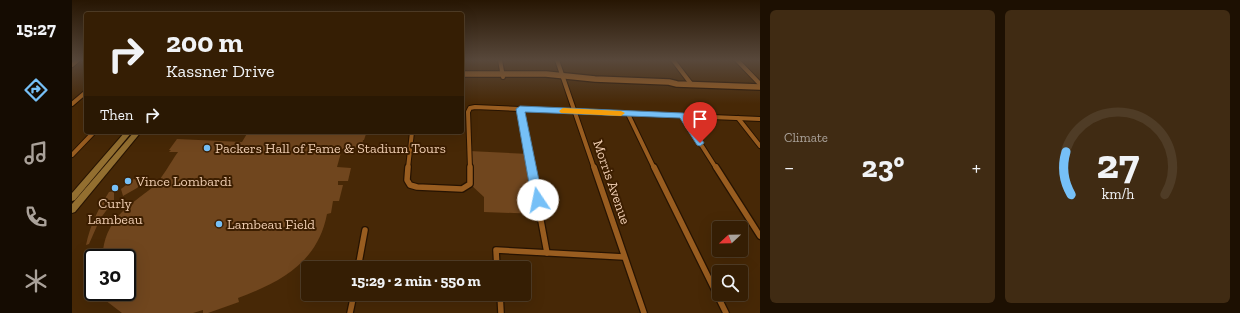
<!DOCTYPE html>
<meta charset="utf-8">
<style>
:root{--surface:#351e04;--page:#402b13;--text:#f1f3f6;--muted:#aaa29a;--line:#4f3c26;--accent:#76c0f7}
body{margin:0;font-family:"Zilla Slab",serif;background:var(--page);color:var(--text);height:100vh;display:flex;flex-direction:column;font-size:15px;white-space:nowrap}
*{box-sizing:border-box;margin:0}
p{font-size:13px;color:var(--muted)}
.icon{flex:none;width:22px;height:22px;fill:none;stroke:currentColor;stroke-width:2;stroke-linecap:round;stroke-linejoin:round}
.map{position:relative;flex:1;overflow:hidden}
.panel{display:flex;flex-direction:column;gap:10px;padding:10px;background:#1d1002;width:480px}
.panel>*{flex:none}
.banner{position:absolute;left:12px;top:12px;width:380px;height:122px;border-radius:4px;box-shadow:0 4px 16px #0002,0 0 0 1px var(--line);background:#351e04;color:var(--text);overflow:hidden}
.needle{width:26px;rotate:248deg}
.fabs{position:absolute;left:640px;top:221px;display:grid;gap:8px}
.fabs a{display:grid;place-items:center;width:36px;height:36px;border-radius:4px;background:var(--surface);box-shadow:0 4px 16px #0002,0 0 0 1px var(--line);font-size:20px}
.speed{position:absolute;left:12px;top:249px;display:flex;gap:8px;font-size:20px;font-weight:700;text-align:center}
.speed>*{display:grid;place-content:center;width:52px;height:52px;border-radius:50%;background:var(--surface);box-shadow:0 4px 16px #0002,0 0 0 1px var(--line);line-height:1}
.speed .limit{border:2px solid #111;border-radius:6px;background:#fff;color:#111}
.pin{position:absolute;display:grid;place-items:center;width:34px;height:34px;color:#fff;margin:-41px -17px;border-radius:50% 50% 50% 0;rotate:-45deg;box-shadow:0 0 4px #0007}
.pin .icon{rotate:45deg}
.me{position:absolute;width:44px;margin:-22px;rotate:349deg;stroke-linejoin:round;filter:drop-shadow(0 0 3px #0008)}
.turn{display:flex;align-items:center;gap:14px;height:84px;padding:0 16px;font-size:18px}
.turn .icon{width:52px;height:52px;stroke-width:2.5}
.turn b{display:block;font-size:28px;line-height:34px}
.then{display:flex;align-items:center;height:38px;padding:0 16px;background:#0003;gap:8px;font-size:15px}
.big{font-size:30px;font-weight:700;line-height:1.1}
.panel .widget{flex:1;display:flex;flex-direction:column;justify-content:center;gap:6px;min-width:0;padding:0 14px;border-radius:6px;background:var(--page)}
.panel .dial{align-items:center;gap:0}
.dial svg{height:104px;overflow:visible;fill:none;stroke:var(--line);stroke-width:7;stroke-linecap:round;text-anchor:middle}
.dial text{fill:var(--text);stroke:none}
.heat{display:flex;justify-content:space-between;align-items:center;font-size:22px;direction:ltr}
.panel .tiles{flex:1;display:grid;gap:10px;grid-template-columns:repeat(2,1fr)}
.trip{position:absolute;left:229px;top:261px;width:230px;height:40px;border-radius:4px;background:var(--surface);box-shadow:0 4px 16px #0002,0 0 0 1px var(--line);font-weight:700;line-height:40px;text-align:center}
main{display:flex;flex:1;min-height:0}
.tabs{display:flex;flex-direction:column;width:72px;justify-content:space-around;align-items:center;background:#150c02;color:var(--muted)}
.tabs .icon{width:28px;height:28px}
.tabs .active{color:var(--accent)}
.tabs b{font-size:18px;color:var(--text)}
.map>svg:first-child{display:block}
.green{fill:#70461e}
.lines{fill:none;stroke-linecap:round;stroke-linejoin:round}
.minor-far1-casing{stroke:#261302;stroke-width:6}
.minor-casing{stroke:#261302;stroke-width:8}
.tertiary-casing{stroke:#261302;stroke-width:8}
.secondary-casing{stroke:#261302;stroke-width:2}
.minor-far1{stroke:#995d20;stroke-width:4}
.minor{stroke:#995d20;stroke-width:5.5}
.tertiary{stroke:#995d20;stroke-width:5.5}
.secondary{fill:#936f30;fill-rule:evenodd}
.route{fill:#76c0f7;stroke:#4d7da1}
.slow{fill:#f59e0b}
.poi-dot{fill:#76c0f7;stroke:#3c1e00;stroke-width:1.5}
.labels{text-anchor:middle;stroke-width:4;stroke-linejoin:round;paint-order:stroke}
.poi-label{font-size:14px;fill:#efcdb1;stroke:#3c1e00;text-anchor:start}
.street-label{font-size:14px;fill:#efcdb1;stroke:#3c1e00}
</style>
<main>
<nav class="tabs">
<b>15:27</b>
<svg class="icon active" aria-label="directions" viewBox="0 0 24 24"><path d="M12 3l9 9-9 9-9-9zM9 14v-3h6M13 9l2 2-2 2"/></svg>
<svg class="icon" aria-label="music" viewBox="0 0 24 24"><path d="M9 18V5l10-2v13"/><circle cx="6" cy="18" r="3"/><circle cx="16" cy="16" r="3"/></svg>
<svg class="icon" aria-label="phone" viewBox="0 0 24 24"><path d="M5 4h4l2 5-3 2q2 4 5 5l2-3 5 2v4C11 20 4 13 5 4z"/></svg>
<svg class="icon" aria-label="climate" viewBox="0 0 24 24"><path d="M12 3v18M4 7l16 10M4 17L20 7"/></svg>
</nav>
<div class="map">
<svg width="688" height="313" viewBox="0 0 688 313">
<rect width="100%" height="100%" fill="#472806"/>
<g class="green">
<path d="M176 132H277L294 134 292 140H291L290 148 270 149 265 167 279 168 276 181H266V185H271L267 201H261L259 213 255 214C246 262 209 282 166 298L167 302 136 313H131V310L121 313H50L33 300 29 292H55V258H21V268L11 271 14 255 31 250C36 217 57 206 81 187 88 182 100 160 106 152H97L99 150H97L105 139 170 142Z"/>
<polygon points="397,151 457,154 468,214 412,212 412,197 398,184"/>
<polygon points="62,179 73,180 65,188 51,196 49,189"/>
<path d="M42 191V200L28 219 17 244 14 245C18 226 26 209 37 192Z"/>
</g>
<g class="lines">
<defs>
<g id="minor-far1">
<polyline points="428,60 431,77"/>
<polyline points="485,60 522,168"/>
<polyline points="601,60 620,85"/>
<polyline points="665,60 688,84"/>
<polyline points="0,65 6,60"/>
<polyline points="0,104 14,92"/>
<polyline points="448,109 459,168"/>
<polyline points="556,114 582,168"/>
<polyline points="611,116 644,168"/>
<polyline points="666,118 688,146"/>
<polyline points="0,155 22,132"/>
<polyline points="336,168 340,132"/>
<polyline points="398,168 396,112 398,108 403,107 688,119"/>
</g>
<g id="minor">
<polyline points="336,167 335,180 338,185 345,187 390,189 398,184 398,167"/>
<polyline points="459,167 475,253"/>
<polyline points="522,167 572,313"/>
<polyline points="582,167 654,313"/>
<polyline points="644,167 688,236"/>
<polyline points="286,268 293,230"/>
<polyline points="425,268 424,250 552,257"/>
<polyline points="428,294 429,313"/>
<polyline points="278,313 282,294"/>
</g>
<polyline id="tertiary" points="390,74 474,74 523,79 597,82 605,84 688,87"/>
<g id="secondary">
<polygon points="53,132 60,132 3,200 0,201 0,193"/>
<polygon points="62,132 69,132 3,212 0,213 0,204"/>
</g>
</defs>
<use href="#minor-far1" class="minor-far1-casing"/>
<use href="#minor" class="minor-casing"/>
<use href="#tertiary" class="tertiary-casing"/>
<use href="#secondary" class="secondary-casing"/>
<use href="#minor-far1" class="minor-far1"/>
<use href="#minor" class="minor"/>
<use href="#tertiary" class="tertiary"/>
<use href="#secondary" class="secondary"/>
</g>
<linearGradient id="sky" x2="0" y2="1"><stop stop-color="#271603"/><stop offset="0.58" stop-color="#58483b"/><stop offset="1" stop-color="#58483b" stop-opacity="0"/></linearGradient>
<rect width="688" height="104" fill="url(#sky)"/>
<polygon class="route" points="448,106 611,113 614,114 632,143 628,146 625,145 608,118 453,112 471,200 469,202 462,202 460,200 444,109"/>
<polygon class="slow" points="491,108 549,111 553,113 549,116 489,113 487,111"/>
<g class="poi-dot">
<circle cx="135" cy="148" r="4"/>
<circle cx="56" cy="181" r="4"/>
<circle cx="43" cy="188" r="4"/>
<circle cx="147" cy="224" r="4"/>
</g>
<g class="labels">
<g class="poi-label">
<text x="143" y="153">Packers Hall of Fame &amp; Stadium Tours</text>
<text x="64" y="186">Vince Lombardi</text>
<text x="43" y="208" text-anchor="middle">Curly<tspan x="43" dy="16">Lambeau</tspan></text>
<text x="155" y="229">Lambeau Field</text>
</g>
<g class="street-label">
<text transform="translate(540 182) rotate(71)" y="5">Morris Avenue</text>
</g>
</g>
</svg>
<div class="fabs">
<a><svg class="needle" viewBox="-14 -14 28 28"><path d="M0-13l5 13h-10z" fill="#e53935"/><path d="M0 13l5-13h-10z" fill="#aaa29a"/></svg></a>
<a><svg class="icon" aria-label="search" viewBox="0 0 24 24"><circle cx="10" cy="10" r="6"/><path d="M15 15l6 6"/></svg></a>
</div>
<div class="speed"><div class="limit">30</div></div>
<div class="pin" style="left:628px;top:143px;background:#d93025"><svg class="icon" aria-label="arrive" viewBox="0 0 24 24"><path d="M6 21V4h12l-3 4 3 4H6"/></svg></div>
<svg class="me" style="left:466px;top:200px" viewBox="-20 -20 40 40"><circle r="19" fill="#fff"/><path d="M0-13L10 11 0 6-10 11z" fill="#76c0f7"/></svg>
<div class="trip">15:29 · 2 min · 550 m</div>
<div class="banner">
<div class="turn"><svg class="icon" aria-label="right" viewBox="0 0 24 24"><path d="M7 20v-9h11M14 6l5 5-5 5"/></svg><div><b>200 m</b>Kassner Drive</div></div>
<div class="then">Then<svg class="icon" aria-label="right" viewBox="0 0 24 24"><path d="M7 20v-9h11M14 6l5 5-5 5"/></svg></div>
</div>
</div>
<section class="panel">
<div class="tiles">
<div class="widget"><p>Climate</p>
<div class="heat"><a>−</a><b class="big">23°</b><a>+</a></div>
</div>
<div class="widget dial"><svg viewBox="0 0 100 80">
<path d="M14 69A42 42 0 1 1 86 69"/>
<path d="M14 69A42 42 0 0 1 10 36" stroke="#76c0f7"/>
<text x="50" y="56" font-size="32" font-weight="700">27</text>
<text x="50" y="72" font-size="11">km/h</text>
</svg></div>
</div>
</section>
</main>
